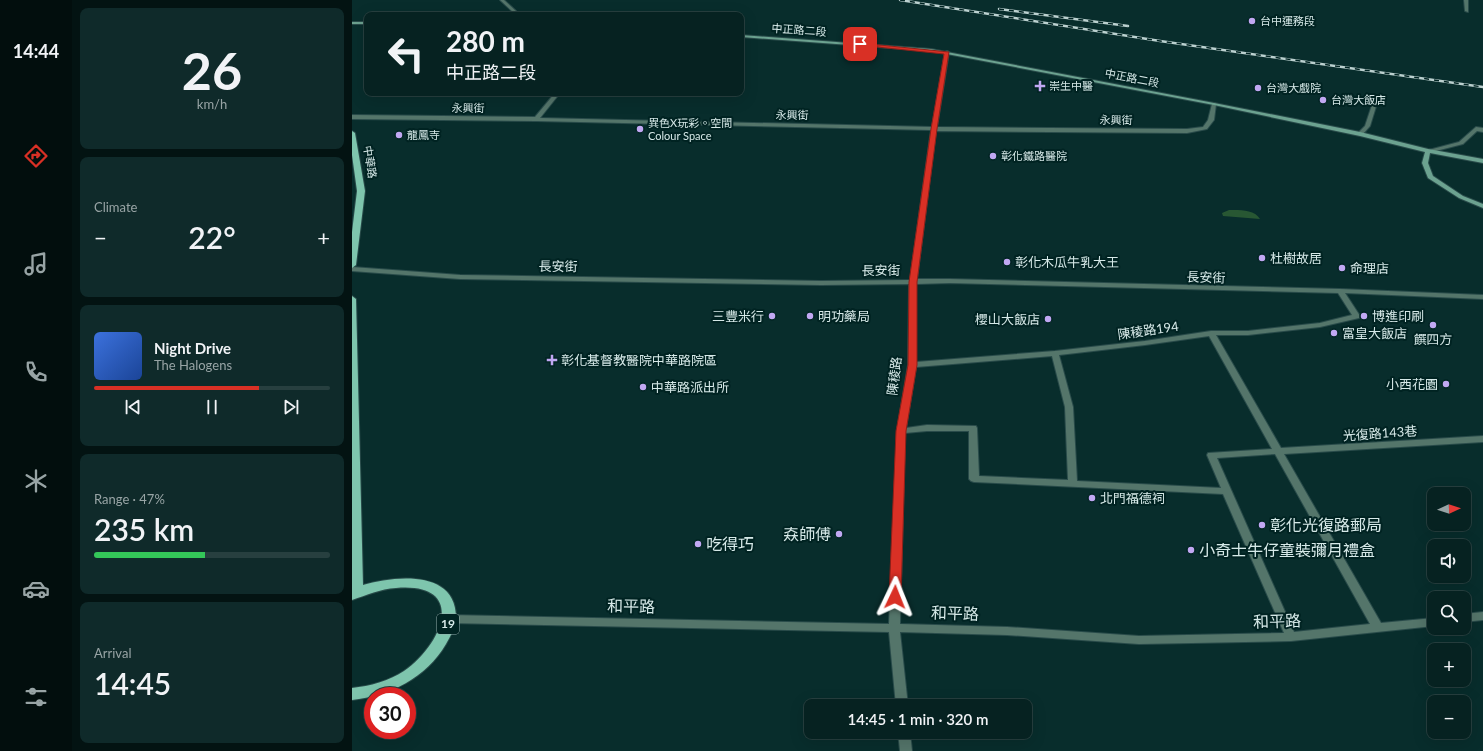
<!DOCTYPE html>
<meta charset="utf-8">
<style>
:root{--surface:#062221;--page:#0f2a2a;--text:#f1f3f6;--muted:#98a4a5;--line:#273f3f;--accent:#d93025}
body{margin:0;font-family:Lato,"Noto Sans TC",sans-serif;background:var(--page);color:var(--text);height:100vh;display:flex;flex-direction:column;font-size:15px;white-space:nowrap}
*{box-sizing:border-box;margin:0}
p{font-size:13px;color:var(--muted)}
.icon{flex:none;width:22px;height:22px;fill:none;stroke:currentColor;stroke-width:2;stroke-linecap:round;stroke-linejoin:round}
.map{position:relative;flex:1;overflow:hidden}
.drawer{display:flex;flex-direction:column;gap:8px;padding:8px;background:#031312;width:280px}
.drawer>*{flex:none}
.guide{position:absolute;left:12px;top:12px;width:380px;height:84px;border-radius:8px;box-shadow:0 4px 16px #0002,0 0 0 1px var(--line);background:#062221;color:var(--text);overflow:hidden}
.needle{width:26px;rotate:87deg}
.fabs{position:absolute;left:1075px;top:487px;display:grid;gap:8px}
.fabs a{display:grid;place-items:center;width:44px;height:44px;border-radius:8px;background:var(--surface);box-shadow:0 4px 16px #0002,0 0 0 1px var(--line);font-size:20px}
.speed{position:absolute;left:12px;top:687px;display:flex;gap:8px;font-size:20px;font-weight:700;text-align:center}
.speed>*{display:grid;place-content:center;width:52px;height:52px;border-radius:50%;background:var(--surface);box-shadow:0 4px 16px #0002,0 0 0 1px var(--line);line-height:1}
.speed .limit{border:6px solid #d22;background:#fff;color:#111}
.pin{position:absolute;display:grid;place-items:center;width:34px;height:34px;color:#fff;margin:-17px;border-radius:8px;box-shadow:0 2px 6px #0006}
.me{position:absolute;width:44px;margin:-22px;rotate:2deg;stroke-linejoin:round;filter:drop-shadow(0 0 3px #0008)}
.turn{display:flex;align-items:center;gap:14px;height:84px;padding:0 16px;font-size:18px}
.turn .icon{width:52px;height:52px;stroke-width:2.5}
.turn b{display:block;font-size:28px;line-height:34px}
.big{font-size:30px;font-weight:600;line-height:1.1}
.drawer .card{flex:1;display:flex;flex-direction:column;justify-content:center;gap:6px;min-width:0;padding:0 14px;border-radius:8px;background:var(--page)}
.drawer .dial{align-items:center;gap:0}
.dial b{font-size:52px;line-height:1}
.song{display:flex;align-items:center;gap:12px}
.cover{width:48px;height:48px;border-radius:6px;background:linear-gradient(135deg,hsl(220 70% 55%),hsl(220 70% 35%))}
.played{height:4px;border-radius:2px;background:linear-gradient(90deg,var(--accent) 70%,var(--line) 70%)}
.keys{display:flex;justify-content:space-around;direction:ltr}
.heat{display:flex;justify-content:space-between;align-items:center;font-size:22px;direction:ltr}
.charge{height:6px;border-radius:3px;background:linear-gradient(90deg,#34c759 47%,var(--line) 0)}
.trip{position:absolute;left:452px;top:699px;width:228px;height:40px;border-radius:8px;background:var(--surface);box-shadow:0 4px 16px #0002,0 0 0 1px var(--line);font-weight:600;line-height:40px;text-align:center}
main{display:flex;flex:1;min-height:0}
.tabs{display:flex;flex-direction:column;width:72px;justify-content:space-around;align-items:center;background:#020e0d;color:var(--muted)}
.tabs .icon{width:28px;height:28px}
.tabs .selected{color:var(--accent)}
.tabs b{font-size:18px;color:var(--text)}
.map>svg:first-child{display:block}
.green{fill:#285733}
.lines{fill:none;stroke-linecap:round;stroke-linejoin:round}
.street-casing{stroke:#294b4a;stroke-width:2}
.secondary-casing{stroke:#294b4a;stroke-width:2}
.primary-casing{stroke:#294b4a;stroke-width:2}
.street{fill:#54756a;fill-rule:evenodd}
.secondary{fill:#6ca290;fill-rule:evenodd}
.primary{fill:#7ec5ad;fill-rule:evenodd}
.rail-casing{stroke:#bcd1d0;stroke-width:2.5}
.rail{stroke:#002322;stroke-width:1.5;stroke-dasharray:5;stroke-linecap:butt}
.route{fill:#d93025;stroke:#8d1f18}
.poi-dot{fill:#c1a8f3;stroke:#002322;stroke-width:1.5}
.labels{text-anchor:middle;stroke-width:4;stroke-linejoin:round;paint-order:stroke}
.far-poi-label{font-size:11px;fill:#d6e9e8;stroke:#002322;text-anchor:start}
.far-street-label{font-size:11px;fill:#d6e9e8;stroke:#002322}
.shield{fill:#002322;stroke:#96aead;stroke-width:1}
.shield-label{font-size:12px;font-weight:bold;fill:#d6e9e8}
.poi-label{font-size:13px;fill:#d6e9e8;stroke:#002322;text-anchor:start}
.street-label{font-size:13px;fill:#d6e9e8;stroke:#002322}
.near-poi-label{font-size:16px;fill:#d6e9e8;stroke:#002322;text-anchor:start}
.near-street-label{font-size:16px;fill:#d6e9e8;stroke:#002322}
</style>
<main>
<nav class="tabs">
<b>14:44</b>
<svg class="icon selected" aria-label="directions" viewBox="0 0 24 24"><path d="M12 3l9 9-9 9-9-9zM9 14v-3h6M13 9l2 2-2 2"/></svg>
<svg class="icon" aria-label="music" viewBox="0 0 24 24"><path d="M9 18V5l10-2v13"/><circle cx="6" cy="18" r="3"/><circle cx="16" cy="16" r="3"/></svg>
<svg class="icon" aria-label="phone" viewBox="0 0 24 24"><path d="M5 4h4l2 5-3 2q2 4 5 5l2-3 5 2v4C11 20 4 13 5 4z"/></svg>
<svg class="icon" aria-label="climate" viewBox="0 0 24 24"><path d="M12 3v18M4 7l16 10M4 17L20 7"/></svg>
<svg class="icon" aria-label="car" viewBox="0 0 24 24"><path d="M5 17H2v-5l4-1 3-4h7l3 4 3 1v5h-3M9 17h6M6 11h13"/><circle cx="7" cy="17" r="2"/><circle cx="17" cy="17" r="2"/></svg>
<svg class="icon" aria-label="filters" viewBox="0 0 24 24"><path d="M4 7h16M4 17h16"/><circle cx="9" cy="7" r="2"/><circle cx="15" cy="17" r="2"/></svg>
</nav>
<section class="drawer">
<div class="card dial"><b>26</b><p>km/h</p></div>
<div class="card"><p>Climate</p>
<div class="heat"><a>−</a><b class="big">22°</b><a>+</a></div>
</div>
<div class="card">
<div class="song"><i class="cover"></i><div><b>Night Drive</b><p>The Halogens</p></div></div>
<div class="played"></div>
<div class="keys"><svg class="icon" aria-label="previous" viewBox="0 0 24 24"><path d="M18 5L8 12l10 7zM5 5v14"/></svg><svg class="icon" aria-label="pause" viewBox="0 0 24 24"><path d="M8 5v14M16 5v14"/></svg><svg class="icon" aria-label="next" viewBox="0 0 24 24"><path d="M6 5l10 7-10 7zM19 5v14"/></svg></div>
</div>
<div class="card"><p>Range · 47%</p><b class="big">235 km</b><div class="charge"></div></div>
<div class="card"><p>Arrival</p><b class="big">14:45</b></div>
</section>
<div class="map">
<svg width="1131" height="751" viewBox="0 0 1131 751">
<rect width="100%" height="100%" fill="#082d2c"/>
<path class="green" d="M877 210C887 210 902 209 908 219L871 216 870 213Z"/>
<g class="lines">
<defs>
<g id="street">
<polygon points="148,0 152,0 164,11 164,15 160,15 161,12"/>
<polygon points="1112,0 1116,0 1116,12 1113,11"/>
<path d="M595 51 597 52 585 127 835 129 851 127 856 120 860 104 862 103 864 104 862 120 855 129 835 133 584 131 565 279H598L988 289 1131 295V299L993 293 1008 316 1007 318 968 327 896 335H864L929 448 1131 436V442L932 454 1029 623 1082 618V626L939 641 787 644 655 635 548 632 556 706H544L537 632 97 623 93 622 92 619 93 616 97 615 537 624 545 431 556 365 557 284 469 285 108 279 0 271V267L108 275 469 281 558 280 579 130 184 121 0 119V115L183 117 203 93H208L188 118 580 127 593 52ZM598 283 986 293 1000 315 968 323 896 331H859L793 341 703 351 564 362V284ZM857 336 920 449 856 453 855 455 869 488 725 481 721 407 707 355 793 345ZM700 356 713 407 716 480 627 476 625 428 624 426 575 425 554 428 564 367ZM575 431H617V479L619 481 622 482 871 494 932 633 787 636 655 627 548 624 553 433ZM923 454 1018 624 942 632 865 458Z"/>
<polygon points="1022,99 1026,100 1018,126 1010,135 1006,135 1005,134 1013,126"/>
<polygon points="1124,127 1131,128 1131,132 1125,131 1111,144 1076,153 1073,151 1107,142"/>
<polygon points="1131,612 1131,620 1112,622 1112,614"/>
<polygon points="546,732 558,732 560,751 548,751"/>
</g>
<g id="secondary">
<rect x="0" y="22" width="15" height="2"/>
<polygon points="389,35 579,49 862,103 1008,132 1076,149 1131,159 1131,163 1078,153 1076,163 1081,176 1111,196 1131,204 1131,208 1107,198 1076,178 1070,163 1073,152 1008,136 862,105 579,51 389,37"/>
</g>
<g id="primary">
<polygon points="0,131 3,133 13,191 4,265 0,268 0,232 5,191 0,155"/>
<path d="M0 296 4 299 11 585C43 576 105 569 104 619 103 628 98 637 94 644 74 678 38 696 0 700V688C18 686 37 681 52 671 91 644 116 582 44 588 28 589 15 595 0 600Z"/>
</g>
</defs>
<use href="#street" class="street-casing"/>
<use href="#secondary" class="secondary-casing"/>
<use href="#primary" class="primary-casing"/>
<use href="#street" class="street"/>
<use href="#secondary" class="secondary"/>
<use href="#primary" class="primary"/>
<defs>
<g id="rail">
<polyline points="548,0 808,41 1131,87"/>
<polyline points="647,9 776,26"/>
</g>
</defs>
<use href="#rail" class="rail-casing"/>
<use href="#rail" class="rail"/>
</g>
<polygon class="route" points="508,43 597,52 585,129 565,282 565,365 554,431 549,597 548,601 539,601 537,597 544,431 556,365 557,282 579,129 592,54 506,45"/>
<g class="poi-dot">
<circle cx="900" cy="21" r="4"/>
<path d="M686 80h4v4h4v4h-4v4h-4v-4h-4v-4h4z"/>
<circle cx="906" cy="88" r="4"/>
<circle cx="971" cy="100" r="4"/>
<circle cx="288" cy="129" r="4"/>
<circle cx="47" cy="135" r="4"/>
<circle cx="641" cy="156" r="4"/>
<circle cx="910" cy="258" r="4"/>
<circle cx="655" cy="262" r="4"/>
<circle cx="990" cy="268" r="4"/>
<circle cx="420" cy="316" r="4"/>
<circle cx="458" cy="316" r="4"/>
<circle cx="1012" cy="316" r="4"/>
<circle cx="696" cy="319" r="4"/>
<circle cx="1081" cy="325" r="4"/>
<circle cx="982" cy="333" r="4"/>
<path d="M198 354h4v4h4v4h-4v4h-4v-4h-4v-4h4z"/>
<circle cx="1094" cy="384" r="4"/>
<circle cx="291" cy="387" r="4"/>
<circle cx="740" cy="498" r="4"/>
<circle cx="910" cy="525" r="4"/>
<circle cx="487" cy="534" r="4"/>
<circle cx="346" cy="544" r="4"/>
<circle cx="839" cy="550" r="4"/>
</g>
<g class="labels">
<g class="far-poi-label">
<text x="908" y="25">台中運務段</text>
<text x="697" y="90">崇生中醫</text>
<text x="914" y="92">台灣大戲院</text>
<text x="979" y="104">台灣大飯店</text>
<text x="296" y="127">異色X玩彩。空間<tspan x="296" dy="13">Colour Space</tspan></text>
<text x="55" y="139">龍鳳寺</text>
<text x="649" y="160">彰化鐵路醫院</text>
</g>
<g class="far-street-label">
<text transform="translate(447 30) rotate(4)" y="4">中正路二段</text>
<text transform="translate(780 78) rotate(11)" y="4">中正路二段</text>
<text transform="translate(116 108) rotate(1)" y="4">永興街</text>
<text transform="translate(440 115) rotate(1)" y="4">永興街</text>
<text transform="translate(764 120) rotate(1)" y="4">永興街</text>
<text transform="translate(18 162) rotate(81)" y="4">中華路</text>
</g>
<rect class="shield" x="85" y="614" width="22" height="20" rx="3"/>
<g class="shield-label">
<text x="96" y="628">19</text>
</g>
<g class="poi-label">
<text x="918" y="263">杜樹故居</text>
<text x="663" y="267">彰化木瓜牛乳大王</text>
<text x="998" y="273">命理店</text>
<text x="412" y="321" text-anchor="end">三豐米行</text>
<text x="466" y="321">明功藥局</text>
<text x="1020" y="321">博進印刷</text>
<text x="688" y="324" text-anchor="end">櫻山大飯店</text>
<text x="990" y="338">富皇大飯店</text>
<text x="1081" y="344" text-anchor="middle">饌四方</text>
<text x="209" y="365">彰化基督教醫院中華路院區</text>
<text x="1086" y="389" text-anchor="end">小西花園</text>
<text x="299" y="392">中華路派出所</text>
<text x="748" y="503">北門福德祠</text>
</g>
<g class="street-label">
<text transform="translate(206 266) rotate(1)" y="5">長安街</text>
<text x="529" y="275">長安街</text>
<text transform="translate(854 277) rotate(2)" y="5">長安街</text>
<text transform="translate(796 330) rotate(-8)" y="5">陳稜路194</text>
<text transform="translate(542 376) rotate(-83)" y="5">陳稜路</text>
<text transform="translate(1028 433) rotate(-4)" y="5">光復路143巷</text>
</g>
<g class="near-poi-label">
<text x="918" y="531">彰化光復路郵局</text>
<text x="479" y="540" text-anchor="end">𡘙師傅</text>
<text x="354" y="550">吃得巧</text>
<text x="847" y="556">小奇士牛仔童裝彌月禮盒</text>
</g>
<g class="near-street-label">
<text transform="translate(279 606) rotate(1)" y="6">和平路</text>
<text transform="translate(603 613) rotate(2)" y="6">和平路</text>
<text transform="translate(925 621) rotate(-2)" y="6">和平路</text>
</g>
</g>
</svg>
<div class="fabs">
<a><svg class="needle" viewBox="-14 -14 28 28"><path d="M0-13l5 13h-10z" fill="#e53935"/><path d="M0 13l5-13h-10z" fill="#98a4a5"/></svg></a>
<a><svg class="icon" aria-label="sound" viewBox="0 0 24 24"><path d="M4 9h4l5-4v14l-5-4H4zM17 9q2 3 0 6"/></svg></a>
<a><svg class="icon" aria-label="search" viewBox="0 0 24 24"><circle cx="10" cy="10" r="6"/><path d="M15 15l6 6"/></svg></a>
<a>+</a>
<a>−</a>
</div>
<div class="speed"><div class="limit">30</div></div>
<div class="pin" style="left:508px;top:44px;background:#d93025"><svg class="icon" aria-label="arrive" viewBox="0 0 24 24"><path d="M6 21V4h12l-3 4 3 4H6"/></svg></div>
<svg class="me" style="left:543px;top:597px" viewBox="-20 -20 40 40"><path d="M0-17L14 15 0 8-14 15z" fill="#d93025" stroke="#fff" stroke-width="4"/></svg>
<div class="trip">14:45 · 1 min · 320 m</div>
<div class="guide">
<div class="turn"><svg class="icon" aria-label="left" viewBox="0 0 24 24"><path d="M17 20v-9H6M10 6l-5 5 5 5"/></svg><div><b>280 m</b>中正路二段</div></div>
</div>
</div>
</main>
